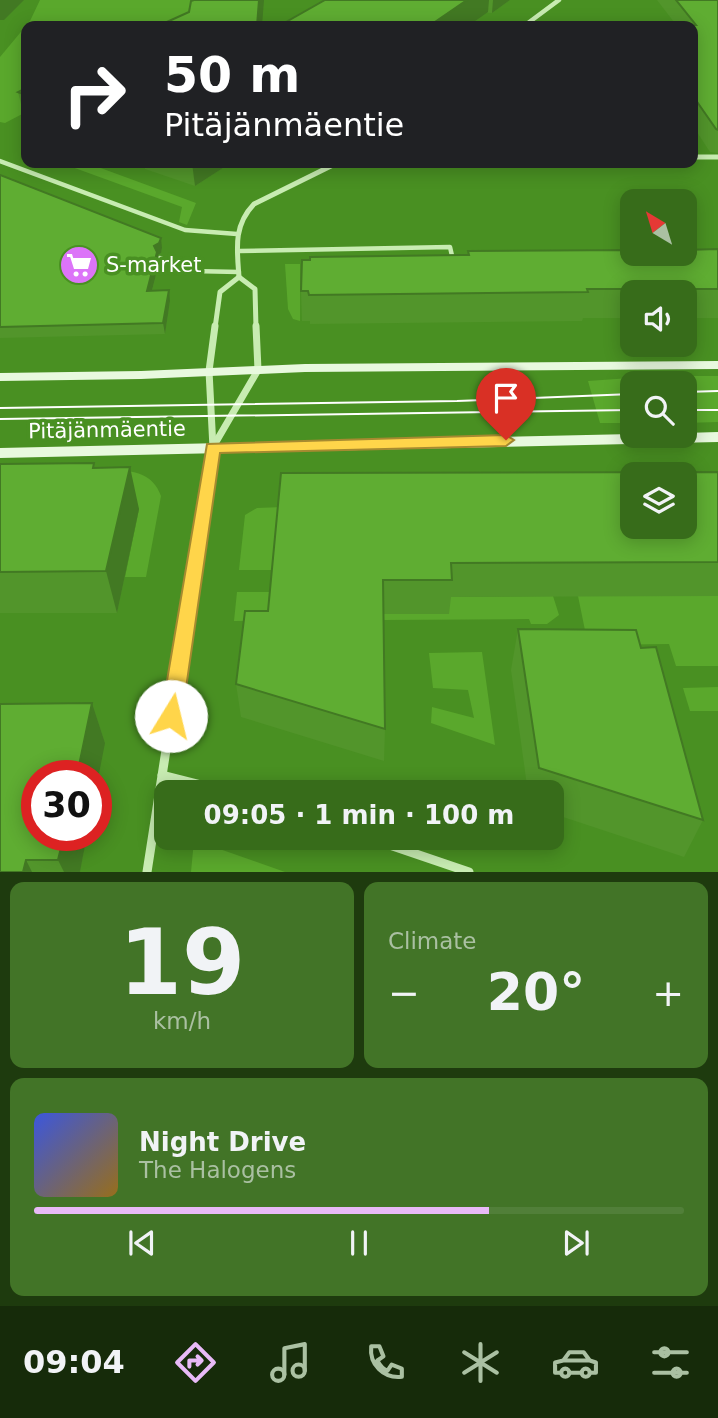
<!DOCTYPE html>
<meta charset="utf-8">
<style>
:root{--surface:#376c1a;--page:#427427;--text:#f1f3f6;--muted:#aac0a2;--line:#517f39;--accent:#e8baf7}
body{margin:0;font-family:"DejaVu Sans",sans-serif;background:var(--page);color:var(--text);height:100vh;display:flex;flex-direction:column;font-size:26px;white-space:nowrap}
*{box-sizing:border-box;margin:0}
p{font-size:23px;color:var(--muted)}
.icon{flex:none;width:38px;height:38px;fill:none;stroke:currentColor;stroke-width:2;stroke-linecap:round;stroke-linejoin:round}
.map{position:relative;height:872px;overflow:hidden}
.panel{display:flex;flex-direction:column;gap:10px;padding:10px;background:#1e3b0e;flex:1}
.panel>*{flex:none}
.banner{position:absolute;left:21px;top:21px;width:677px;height:147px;border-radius:14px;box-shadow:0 4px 18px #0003;background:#202124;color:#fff;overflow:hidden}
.needle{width:46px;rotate:322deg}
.fabs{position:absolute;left:620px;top:189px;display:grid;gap:14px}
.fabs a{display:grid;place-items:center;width:77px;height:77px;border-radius:14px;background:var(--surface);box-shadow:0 4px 18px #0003;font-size:35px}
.speed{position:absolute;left:21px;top:760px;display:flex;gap:14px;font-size:35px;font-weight:700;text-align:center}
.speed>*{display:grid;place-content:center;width:91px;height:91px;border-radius:50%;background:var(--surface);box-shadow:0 4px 18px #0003;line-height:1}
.speed .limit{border:10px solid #d22;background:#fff;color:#111}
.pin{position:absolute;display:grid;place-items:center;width:60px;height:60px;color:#fff;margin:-72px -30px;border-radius:50% 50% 50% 0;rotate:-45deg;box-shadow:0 0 7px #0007}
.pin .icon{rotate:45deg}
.me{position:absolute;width:77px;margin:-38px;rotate:9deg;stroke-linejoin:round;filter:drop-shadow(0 0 5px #0008)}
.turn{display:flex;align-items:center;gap:24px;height:147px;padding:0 28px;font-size:32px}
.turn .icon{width:91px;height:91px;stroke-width:2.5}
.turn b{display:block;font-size:49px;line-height:60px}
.big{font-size:52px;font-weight:700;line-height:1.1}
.panel .widget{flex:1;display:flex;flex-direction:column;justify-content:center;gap:10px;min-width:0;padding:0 24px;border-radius:14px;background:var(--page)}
.panel .dial{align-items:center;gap:0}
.dial b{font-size:91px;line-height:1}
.song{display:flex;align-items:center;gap:21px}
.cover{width:84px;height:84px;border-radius:10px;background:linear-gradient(135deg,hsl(230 70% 55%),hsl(40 70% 35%))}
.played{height:7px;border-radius:4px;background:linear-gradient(90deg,var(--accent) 70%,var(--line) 70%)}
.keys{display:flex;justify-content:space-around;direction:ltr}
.heat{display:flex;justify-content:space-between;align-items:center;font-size:38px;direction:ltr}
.panel .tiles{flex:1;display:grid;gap:10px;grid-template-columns:1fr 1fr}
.widget:last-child{grid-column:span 2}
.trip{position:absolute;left:154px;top:780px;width:410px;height:70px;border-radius:14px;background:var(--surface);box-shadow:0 4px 18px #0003;font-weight:700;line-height:70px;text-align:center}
.menu{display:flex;height:112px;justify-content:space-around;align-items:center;background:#162b0a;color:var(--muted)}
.menu .icon{width:49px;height:49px}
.menu .on{color:var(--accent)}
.menu b{font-size:32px;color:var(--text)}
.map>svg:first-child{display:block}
.green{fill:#5aa82c}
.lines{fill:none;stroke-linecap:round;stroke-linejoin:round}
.lane{stroke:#c8ecb2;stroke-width:4.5}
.street-far3{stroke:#c8ecb2;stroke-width:4.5}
.street-far2{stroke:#c8ecb2;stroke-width:5}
.street-far1{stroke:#c8ecb2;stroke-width:7}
.street{stroke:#c8ecb2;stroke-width:9}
.secondary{fill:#e8f9de;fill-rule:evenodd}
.tram{stroke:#fff;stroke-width:2}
.wall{fill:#52952b}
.shaded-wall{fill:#427923}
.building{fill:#5fad32;stroke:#427923;stroke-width:2;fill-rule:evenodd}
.route{fill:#ffd54a;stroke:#a68a30;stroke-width:2}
.labels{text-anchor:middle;stroke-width:7;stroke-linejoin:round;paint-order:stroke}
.poi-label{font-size:21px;fill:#fff;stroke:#499022;text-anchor:start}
.street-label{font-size:21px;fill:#fff;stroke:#499022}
</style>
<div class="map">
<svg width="718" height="872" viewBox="0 0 718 872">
<rect width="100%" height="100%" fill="#499022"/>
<g class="green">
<polygon points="40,0 196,0 189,26 26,26 26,112 5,123 0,122 0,57 30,21"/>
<polygon points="61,163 87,163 196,203 187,225 179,222 182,207"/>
<polygon points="285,264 300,264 300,321 293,319 288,309"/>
<polygon points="658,376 718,376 718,422 684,423 684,383 632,383 632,423 600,423 588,381"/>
<path d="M113 470C134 471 153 473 161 496L146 577H125L139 509Z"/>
<polygon points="283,507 279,570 239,570 245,515 257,508"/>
<polygon points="237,592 277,592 326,614 448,614 447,597 553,596 559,615 547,624 531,624 529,619 234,621"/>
<polygon points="578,596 718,596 718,666 676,666 669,644 588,645"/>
<polygon points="482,652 495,745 431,723 432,707 474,718 468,690 433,688 429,653"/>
<polygon points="718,687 718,711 690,711 683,688"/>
<polygon points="194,840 285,872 191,872"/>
</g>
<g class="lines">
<g class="lane">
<polyline points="0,161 185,230 237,234"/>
<polyline points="239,251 450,247 453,260"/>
<polyline points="160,258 192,271 239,272"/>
</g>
<polyline class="street-far3" points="524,26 559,0"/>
<g class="street-far2">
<polyline points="693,157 718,157"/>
<polyline points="398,163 490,163"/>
<path d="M239 277C237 249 233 226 254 204L337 163"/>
<polyline points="239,277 255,289 256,328"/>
<polyline points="215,328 220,292 239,277"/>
</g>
<g class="street-far1">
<polyline points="213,447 258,370 256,326"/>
<polyline points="195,566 213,448 209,371 215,326"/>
</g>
<g class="street">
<polyline points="162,775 233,793"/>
<polyline points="369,838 469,872"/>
<polyline points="147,872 195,564"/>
</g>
<g class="secondary">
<polygon points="718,361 718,369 305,372 141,379 0,381 0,373 141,371 305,364"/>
<polygon points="718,432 718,442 0,458 0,448 632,434 684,436 684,433"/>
</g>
<g class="tram">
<polyline points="684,392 718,391"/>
<polyline points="0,408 457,401 632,394"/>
<polyline points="684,410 718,410"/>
<polyline points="0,419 632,410"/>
</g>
</g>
<g class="wall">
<polygon points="325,0 510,0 492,13"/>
<polygon points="657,0 718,0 718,153 710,152 693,126 693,26 677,26"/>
<polygon points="26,88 26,124 18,92"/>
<polygon points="144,163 237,163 229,167 226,166 195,186 145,169"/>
<polygon points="0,175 162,248 161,253 158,255 159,263 152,291 170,301 165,334 0,338"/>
<polygon points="718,249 718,318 684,318 684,292 632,292 632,318 583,318 582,321 310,324 310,321 302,321 301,291 468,255 468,251"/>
<polygon points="0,464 95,468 139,509 117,613 0,613"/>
<polygon points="718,472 718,596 451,597 449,614 383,614 385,729 384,761 241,717 236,684 268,611"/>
<polygon points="518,629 641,648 703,820 684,857 551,813 551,793 528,793 511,670"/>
<polygon points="92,703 105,743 37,835 87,835 80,872 0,872"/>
</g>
<g class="shaded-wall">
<polygon points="0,0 24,0 4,20 0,20"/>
<polygon points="259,0 264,0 262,26 257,26"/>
<polygon points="467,0 489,0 488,12 468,26 429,26"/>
<polygon points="493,0 510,0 492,13"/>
<polygon points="192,163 225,163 226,166 195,186"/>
<polygon points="228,163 237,163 229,167"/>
<polygon points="161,238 162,248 161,253 158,255 159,263 149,302 147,291 154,246"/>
<polygon points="169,290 170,301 165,334 163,323"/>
<polygon points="130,467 139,509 117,613 106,571"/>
<polygon points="92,703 105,743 96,789 96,775 77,775"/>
<polygon points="64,835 87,835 80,872 64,872 58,860"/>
<polygon points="26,860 32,872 23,872"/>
</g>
<g class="building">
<polygon points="194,0 259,0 257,26 158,26 189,12 191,1"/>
<polygon points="325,0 467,0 429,26 279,26"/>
<polygon points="676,0 718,0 718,130 716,129 693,96 693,26 652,26 696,25"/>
<polygon points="26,88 26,95 18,92"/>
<polygon points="0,175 161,238 159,243 154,246 157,252 147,291 169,290 163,323 0,327"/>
<polygon points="718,249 718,289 587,289 588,292 309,295 308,291 301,291 302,260 310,260 310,257 461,255 469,255 468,251 632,250 632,254 684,254 684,250"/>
<polygon points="94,463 93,468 130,467 106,571 0,572 0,464"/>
<path d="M718 472V562L451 563 452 580H383L385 729 236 684 245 611H268L281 473ZM632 474H684V527H632Z"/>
<polygon points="518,629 636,630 641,648 656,647 703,820 539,768"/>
<polygon points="92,703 77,775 37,775 37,835 64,835 58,860 26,860 23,872 0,872 0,704"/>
</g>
<polygon class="route" points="506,435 514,440 506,446 220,453 182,716 178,722 171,725 164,722 161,716 207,444"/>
<defs>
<symbol id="supermarket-disc" viewBox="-11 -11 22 22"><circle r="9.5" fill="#dc74f8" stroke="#499022"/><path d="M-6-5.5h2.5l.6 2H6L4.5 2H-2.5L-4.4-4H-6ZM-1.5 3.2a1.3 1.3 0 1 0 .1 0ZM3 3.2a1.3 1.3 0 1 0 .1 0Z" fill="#fff"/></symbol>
</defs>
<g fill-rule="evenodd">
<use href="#supermarket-disc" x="57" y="243" width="44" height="44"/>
</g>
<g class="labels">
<g class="poi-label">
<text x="106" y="272">S-market</text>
</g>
<g class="street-label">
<text transform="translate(107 430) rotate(-1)" y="7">Pitäjänmäentie</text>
</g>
</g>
</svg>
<div class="fabs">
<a><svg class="needle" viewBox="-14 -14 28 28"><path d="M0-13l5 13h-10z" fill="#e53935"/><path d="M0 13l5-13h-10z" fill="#aac0a2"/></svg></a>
<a><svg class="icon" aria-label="sound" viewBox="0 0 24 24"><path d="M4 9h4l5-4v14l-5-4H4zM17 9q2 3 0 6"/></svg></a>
<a><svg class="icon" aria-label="search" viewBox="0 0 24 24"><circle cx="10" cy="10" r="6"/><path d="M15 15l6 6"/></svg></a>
<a><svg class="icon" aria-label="layers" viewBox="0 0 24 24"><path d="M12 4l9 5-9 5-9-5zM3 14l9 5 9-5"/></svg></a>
</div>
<div class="speed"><div class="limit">30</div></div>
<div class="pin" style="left:506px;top:440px;background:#d93025"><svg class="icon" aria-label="arrive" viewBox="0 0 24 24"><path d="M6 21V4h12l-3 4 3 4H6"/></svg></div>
<svg class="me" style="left:171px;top:716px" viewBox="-20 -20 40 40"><circle r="19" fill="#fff"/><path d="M0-13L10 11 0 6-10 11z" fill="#ffd54a"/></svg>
<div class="trip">09:05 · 1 min · 100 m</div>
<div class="banner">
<div class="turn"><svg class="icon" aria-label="right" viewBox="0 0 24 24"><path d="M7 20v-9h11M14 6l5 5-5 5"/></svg><div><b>50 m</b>Pitäjänmäentie</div></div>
</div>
</div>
<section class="panel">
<div class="tiles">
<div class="widget dial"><b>19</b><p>km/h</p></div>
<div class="widget"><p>Climate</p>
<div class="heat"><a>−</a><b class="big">20°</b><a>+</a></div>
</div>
<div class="widget">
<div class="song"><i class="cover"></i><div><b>Night Drive</b><p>The Halogens</p></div></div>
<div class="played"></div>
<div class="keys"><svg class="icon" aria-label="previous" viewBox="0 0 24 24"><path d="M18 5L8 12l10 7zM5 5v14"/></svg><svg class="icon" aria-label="pause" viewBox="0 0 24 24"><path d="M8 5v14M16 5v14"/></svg><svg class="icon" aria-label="next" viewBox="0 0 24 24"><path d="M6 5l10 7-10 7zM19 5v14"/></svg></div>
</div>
</div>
</section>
<nav class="menu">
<b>09:04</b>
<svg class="icon on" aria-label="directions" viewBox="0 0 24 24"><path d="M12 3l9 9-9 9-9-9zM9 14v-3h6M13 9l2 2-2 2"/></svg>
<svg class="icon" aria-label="music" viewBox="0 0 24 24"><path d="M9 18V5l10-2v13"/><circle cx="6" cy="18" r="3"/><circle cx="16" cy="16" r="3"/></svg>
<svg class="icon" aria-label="phone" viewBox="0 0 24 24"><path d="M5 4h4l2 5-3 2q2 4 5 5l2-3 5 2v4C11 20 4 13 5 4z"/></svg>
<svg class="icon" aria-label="climate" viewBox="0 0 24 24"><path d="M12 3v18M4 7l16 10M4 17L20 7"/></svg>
<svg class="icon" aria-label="car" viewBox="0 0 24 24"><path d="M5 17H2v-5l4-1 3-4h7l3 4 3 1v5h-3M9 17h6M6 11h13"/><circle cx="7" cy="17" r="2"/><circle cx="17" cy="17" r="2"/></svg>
<svg class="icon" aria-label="filters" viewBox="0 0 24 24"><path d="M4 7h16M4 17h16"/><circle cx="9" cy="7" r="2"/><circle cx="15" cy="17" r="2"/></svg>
</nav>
